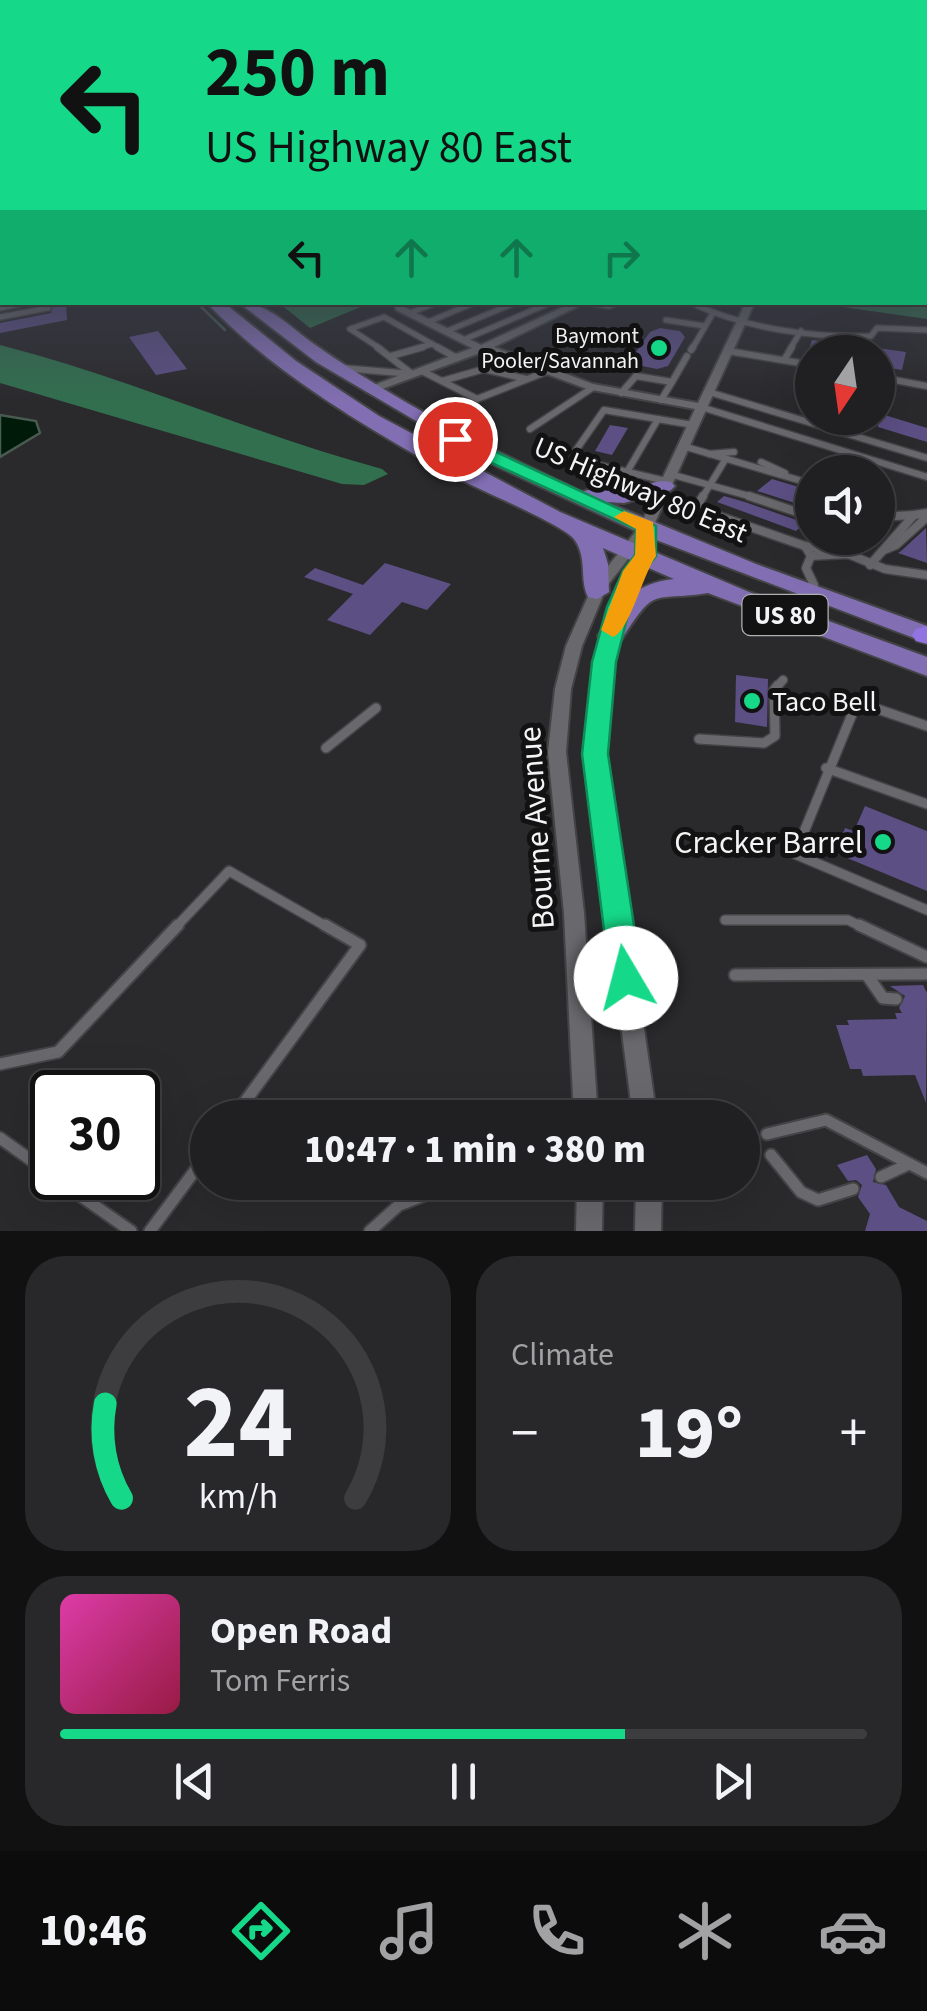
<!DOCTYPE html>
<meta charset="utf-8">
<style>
:root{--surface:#201f21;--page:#28272a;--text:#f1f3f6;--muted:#a2a2a5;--line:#3d3d3f;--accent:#15d989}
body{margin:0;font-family:"Source Sans 3",sans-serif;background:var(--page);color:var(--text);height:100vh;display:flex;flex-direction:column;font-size:38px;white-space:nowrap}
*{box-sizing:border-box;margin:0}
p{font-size:32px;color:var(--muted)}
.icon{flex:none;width:55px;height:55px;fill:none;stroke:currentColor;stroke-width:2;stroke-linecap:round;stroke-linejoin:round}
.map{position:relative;height:1231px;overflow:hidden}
.drawer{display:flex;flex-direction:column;gap:25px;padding:25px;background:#121112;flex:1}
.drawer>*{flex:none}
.top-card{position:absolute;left:0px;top:0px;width:928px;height:305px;box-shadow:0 10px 40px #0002,0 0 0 2px var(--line);background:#15d989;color:#111;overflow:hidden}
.needle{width:65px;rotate:193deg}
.fabs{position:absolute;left:795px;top:335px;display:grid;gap:20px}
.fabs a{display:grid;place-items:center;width:100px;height:100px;border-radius:50%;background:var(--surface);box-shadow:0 10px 40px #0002,0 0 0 2px var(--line);font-size:50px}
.speed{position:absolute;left:30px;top:1070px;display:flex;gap:20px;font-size:50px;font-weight:700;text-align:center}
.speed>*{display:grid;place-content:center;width:130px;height:130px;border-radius:50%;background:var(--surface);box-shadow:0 10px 40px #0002,0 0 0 2px var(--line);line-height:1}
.speed .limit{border:5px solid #111;border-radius:15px;background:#fff;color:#111}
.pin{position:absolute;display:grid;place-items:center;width:85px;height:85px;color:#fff;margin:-42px;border:5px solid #fff;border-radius:50%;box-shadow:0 2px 10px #0007}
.me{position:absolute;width:110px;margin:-55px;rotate:352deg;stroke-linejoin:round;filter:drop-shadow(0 0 8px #0008)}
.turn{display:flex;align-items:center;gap:35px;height:210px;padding:0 40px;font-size:45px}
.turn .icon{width:130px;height:130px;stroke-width:2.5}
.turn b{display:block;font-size:70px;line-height:85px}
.lanes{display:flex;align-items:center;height:95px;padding:0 40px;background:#0003;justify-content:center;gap:50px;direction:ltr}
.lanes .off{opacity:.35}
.big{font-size:75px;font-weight:800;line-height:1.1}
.drawer .card{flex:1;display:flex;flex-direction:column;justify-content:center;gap:15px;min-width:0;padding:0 35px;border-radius:40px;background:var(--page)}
.drawer .dial{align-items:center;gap:0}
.dial svg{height:260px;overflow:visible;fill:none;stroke:var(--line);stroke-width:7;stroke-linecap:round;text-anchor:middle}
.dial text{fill:var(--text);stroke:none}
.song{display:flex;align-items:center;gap:30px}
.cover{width:120px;height:120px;border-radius:15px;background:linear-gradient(135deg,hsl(320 70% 55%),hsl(340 70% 35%))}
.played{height:10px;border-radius:5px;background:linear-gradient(90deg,var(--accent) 70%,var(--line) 70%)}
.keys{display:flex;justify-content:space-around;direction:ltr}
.heat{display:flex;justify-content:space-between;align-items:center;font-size:55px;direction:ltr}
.drawer .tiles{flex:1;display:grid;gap:25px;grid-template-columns:1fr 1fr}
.card:last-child{grid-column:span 2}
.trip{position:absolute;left:190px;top:1100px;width:570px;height:100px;border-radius:50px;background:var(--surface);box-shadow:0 10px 40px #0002,0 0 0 2px var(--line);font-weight:800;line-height:100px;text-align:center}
.menu{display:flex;height:160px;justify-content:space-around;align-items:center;background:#0d0c0d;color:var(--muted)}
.menu .icon{width:70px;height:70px}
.menu .active{color:var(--accent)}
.menu b{font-size:45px;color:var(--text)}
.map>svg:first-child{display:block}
.forest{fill:#316f4e}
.water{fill:#001a0a;stroke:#495b50;stroke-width:2.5}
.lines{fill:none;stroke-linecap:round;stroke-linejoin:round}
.stream{stroke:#495b50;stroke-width:2.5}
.building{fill:#5c4f84}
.service-far4-casing{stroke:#444446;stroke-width:8}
.service-far3-casing{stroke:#444446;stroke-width:9}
.service-far2-casing{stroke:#444446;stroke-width:11}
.service-far1-casing{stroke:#444446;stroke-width:12}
.service-casing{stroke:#444446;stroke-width:15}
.minor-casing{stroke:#444446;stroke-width:4}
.primary-casing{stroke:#444446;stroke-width:4}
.motorway-casing{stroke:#444446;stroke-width:3}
.service-far4{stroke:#69686c;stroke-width:5}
.service-far3{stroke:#69686c;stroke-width:6}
.service-far2{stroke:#69686c;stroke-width:8}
.service-far1{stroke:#69686c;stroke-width:9}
.service{stroke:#69686c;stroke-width:11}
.minor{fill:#69686c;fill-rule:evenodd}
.primary{fill:#826fb3;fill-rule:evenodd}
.motorway{fill:#9273e2;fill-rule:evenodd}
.route{fill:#15d989;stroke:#0e8d59;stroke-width:2.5}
.slow{fill:#f59e0b}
.poi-dot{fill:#15d989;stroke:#121213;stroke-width:4}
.labels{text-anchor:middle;stroke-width:10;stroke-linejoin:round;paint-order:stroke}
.far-poi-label{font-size:22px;fill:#f4f3f5;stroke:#121213;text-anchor:end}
.shield{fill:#121213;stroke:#b0b0b1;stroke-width:2.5}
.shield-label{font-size:25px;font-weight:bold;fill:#f4f3f5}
.street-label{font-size:28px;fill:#f4f3f5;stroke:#121213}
.poi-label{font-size:28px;fill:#f4f3f5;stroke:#121213;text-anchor:start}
.near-street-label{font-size:32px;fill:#f4f3f5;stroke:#121213}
.near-poi-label{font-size:32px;fill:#f4f3f5;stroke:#121213;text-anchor:end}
</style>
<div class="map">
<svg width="927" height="1231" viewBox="0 0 927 1231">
<rect width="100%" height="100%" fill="#2a292c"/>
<g class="forest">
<polygon points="925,235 927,319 815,303 925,302"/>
<polygon points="279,303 370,303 310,328"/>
<path d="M0 345C129 378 253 434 382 469L388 474 364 485 342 484 7 385 0 383Z"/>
</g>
<polygon class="water" points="0,415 36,421 40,433 0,457"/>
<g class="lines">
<polyline class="stream" points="196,302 225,330"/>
</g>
<g class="building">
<polygon points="52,302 66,302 67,320 0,333 0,323 51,313"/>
<polygon points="660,328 680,331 685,337 668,366 657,369 637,365 631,359 650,332"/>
<polygon points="158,331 187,369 156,375 129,337"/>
<polygon points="812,340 859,345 859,352 808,352"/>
<polygon points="878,348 906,352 902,370 878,366"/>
<polygon points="878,413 927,428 927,442 878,427"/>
<polygon points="610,425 628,428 612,455 595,451"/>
<polygon points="772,479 812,491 812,502 807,507 757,491"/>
<polygon points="724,496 745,502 805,523 796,531 717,502"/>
<polygon points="926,528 927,563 898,553 901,551"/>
<polygon points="385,563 451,584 427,610 402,602 370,635 327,620 353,594 304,577 315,568 363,585"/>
<polygon points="736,675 768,679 767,727 735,722"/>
<polygon points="865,806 927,831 927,891 835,853 845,828 854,831"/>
<polygon points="923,985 927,993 926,1103 915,1075 863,1076 861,1069 850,1069 836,1025 849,1025 847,1020 897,1019 895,1013 902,1013 899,1008 905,996 890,986"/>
<polygon points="867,1155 876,1169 873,1182 886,1185 899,1207 927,1221 927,1231 865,1231 870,1214 858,1197 862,1185 856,1180 848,1181 837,1165"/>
</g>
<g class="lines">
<defs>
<g id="service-far4">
<polyline points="584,302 609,306 619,302"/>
<path d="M689 302C744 328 810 338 871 336L877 328 927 330"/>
<polyline points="0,308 29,302"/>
<polyline points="410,313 438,302"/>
<polyline points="0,317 48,308 43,302"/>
<polyline points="666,320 705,326"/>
<polyline points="428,322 476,302"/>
<polyline points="447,331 517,302"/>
<polyline points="463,340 552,302"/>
<polyline points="381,349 350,329 384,317 441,349"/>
<polyline points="415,349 432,344"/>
<polyline points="692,349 713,313"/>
<polyline points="790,349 801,331"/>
</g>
<g id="service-far3">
<polyline points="377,347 412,374"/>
<polyline points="437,347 457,358"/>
<polyline points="691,350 693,347"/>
<polyline points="728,351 812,365"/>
<polyline points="391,356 423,347"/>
<polyline points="784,360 792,347"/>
<polyline points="342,368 412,374"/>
<polyline points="422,371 477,399 548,371"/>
<polyline points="878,377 927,386"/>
<polyline points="442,381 484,369 526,379"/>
<polyline points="672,382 687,356"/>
<polyline points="709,392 927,458"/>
<polyline points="621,393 636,376 672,382 661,400"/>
<polyline points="701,407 927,477"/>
<polyline points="530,429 592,388"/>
<polyline points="683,446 812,484"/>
<polyline points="709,454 734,452"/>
<polyline points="761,462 785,473"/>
<polyline points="627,472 658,419"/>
<polyline points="670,474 756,498"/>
<polyline points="666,481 594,464 574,453 604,410 693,425"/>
<polyline points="659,495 668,498"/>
<polyline points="702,498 725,460"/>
</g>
<g id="service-far2">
<polyline points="661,496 805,546 811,556"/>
<polyline points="749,496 812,517"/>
<polyline points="696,508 703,496"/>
<polyline points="878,517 914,515"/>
<polyline points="805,546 848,554 859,538"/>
<polyline points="884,550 896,545 927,517"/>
<polyline points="811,556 848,554 885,569 927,575"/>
<polyline points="811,556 806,568 814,585 812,593"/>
<polyline points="870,565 914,515 927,513"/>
<polyline points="776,688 783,680"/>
</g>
<g id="service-far1">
<polyline points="927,726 857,702 795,854 927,910"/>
<polyline points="699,739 764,743 775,736 774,690 778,685"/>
<polyline points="326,748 376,708"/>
<polyline points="826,768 927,804"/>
<polyline points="725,920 848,920 864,928"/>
<polyline points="175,928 229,871 329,928"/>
</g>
<g id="service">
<polyline points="859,925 927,957"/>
<polyline points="735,975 927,974"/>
<polyline points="867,975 883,998 896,999"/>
<polyline points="0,1064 58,1052 178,925"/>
<polyline points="233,1118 360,945 325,925"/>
<polyline points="767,1134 826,1120 927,1173"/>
<polyline points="0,1138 52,1175"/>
<polyline points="771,1155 801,1192 818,1200 853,1189"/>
<polyline points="881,1177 909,1164"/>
<polyline points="55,1178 131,1231"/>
<polyline points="150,1231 208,1153"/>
<polyline points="370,1231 399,1205 459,1182"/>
</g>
<g id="minor">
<polygon points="394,302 404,302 404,307 481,345 574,302 587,302 494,347 593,384 698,403 746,302 755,302 653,527 652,556 640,572 625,607 612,662 604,754 657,1118 633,1118 586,754 596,662 611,607 626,571 638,556 639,545 607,586 582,646 571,689 566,752 584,913 598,1118 574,1118 564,913 548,752 555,689 566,646 593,585 640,526 695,409 587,389 485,351 374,392 366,392 366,388 472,348 396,310"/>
<polygon points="577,1182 603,1182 602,1231 576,1231"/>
<polygon points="636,1182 662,1182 661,1231 635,1231"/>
</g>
<g id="primary">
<path d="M206 302H223L296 361 379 416 560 512 749 592 927 657V676L708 593C649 602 657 584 620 642H602L598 636C618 604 635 583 674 579L603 548 608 564 609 592 597 599 588 597C579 579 588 558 574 539 562 524 475 488 451 475 367 428 273 373 206 302Z"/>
<path d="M238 302C266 302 288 325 311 342 395 401 489 449 582 492 596 486 609 492 623 491 640 489 655 478 671 482L675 486 671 490 624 503 606 502 756 564 927 626V643L651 538 479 458 316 362Z"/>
</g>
<polygon id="motorway" points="927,626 927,644 916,641 912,635 916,629"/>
</defs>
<use href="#service-far4" class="service-far4-casing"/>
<use href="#service-far3" class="service-far3-casing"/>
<use href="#service-far2" class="service-far2-casing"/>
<use href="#service-far1" class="service-far1-casing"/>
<use href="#service" class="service-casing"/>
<use href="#minor" class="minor-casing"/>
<use href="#primary" class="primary-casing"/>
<use href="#motorway" class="motorway-casing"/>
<use href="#service-far4" class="service-far4"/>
<use href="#service-far3" class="service-far3"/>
<use href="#service-far2" class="service-far2"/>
<use href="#service-far1" class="service-far1"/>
<use href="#service" class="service"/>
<use href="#minor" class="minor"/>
<use href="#primary" class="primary"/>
<use href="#motorway" class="motorway"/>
</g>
<linearGradient id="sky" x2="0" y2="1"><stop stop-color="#171718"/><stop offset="0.57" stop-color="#444956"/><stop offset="1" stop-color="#444956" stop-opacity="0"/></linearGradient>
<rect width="927" height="403" fill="url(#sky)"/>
<polygon class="route" points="455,433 656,526 656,556 644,572 630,607 616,662 608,754 642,978 638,988 626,993 614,988 610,978 582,754 592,662 607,607 623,571 635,555 636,529 448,443 448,435"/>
<path class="slow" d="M624 511 653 522 656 556C643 574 629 632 613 637L601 630 623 571 635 555 636 529 614 517Z"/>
<g class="poi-dot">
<circle cx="659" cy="348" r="10"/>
<circle cx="752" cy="701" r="10"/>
<circle cx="883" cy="842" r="10"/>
</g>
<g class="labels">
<g class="far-poi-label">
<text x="639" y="343">Baymont<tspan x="639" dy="25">Pooler/Savannah</tspan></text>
</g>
<rect class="shield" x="742.5" y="595" width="85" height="40" rx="8"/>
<g class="shield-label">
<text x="785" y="624">US 80</text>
</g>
<g class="street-label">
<text transform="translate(641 489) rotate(23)" y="10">US Highway 80 East</text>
</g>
<g class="poi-label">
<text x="772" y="711">Taco Bell</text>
</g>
<g class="near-street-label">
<text transform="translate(536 828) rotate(-94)" y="11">Bourne Avenue</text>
</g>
<g class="near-poi-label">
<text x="863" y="853">Cracker Barrel</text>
</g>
</g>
</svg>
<div class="fabs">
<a><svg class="needle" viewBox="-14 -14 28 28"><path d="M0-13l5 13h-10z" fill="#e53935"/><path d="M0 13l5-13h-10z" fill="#a2a2a5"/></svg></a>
<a><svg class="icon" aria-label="sound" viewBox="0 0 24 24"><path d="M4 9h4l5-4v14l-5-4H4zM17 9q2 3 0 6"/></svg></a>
</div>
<div class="speed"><div class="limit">30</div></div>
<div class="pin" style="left:455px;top:439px;background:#d93025"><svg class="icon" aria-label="arrive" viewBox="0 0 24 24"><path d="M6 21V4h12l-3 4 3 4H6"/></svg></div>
<svg class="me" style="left:626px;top:978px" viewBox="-20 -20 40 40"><circle r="19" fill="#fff"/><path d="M0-13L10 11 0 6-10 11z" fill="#15d989"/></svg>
<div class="trip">10:47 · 1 min · 380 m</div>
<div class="top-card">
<div class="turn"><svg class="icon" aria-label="left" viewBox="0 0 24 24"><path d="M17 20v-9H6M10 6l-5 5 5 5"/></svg><div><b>250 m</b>US Highway 80 East</div></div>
<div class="lanes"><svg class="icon" aria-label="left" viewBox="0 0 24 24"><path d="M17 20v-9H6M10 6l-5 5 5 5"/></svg><svg class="icon off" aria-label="ahead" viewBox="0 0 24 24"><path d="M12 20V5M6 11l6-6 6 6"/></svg><svg class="icon off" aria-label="ahead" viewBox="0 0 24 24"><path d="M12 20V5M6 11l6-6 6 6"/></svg><svg class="icon off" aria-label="right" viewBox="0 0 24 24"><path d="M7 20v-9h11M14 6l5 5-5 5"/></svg></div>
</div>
</div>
<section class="drawer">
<div class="tiles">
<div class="card dial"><svg viewBox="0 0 100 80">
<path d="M14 69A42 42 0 1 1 86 69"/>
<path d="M14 69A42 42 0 0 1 9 40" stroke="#15d989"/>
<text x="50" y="56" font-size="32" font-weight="700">24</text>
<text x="50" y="72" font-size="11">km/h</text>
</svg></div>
<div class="card"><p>Climate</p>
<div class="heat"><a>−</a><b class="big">19°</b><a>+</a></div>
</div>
<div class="card">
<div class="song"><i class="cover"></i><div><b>Open Road</b><p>Tom Ferris</p></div></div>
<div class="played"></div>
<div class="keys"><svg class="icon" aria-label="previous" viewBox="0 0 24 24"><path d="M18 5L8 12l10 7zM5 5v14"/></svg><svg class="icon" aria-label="pause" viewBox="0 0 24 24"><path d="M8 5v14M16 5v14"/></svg><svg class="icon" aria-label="next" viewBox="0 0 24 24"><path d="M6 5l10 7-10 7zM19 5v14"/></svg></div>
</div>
</div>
</section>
<nav class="menu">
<b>10:46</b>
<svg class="icon active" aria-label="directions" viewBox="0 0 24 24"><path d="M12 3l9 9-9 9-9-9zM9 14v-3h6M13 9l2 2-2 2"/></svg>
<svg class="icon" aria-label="music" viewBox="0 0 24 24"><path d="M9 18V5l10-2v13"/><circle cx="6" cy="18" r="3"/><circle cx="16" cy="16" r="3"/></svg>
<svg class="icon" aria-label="phone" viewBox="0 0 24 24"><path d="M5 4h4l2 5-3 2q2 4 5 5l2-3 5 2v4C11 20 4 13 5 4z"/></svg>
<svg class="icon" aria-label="climate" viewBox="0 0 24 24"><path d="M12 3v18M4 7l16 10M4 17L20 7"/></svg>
<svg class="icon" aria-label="car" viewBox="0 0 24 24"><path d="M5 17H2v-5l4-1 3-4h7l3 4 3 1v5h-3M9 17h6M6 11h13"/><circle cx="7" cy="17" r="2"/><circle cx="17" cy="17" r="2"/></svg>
</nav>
